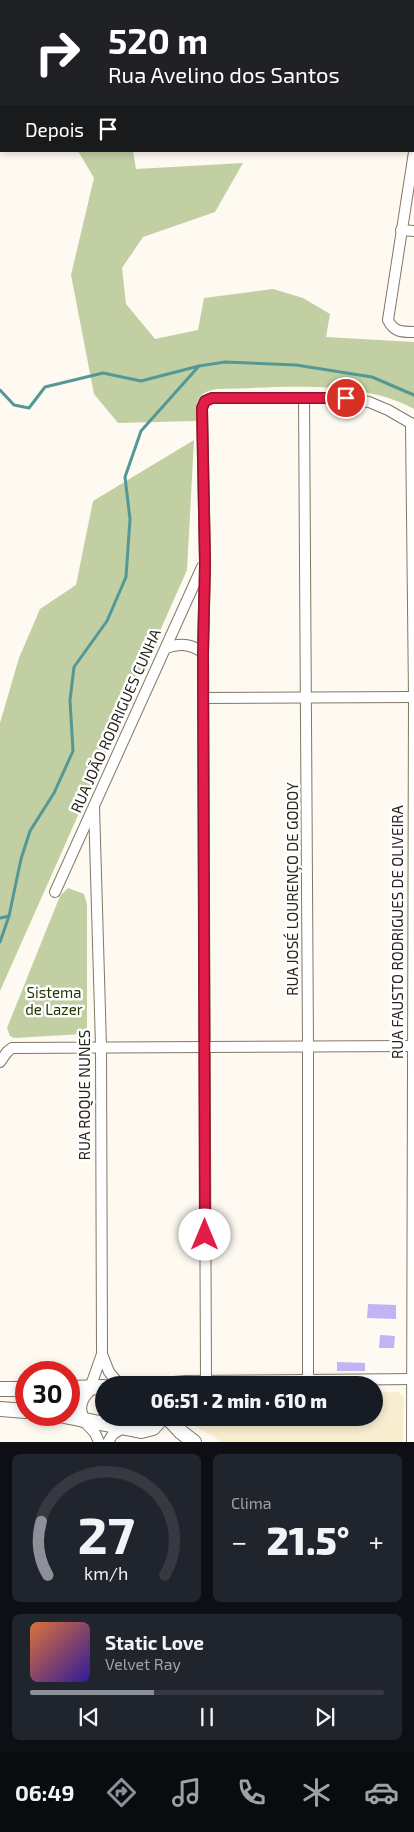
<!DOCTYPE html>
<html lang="pt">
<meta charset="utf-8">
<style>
:root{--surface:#171b24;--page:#20242c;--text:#f1f3f6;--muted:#9ea1a6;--line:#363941;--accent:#8c9099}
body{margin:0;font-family:"Exo 2",sans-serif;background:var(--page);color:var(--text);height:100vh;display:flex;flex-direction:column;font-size:19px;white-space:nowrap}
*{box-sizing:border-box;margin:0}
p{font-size:16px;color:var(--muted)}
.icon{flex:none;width:28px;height:28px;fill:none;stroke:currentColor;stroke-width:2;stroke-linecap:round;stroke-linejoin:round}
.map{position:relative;height:1442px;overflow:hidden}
.sheet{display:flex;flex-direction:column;gap:12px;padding:12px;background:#0d0f14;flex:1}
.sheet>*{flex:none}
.top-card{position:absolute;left:0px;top:0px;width:415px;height:152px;box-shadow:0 2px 8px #0003;background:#202124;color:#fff;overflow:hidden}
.speed{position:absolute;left:15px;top:1361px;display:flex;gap:10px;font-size:25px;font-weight:700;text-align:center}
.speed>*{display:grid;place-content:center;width:65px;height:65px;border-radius:50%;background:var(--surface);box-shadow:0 2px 8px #0003;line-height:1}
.speed .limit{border:8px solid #d22;background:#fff;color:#111}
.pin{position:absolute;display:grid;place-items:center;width:42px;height:42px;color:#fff;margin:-21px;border:2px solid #fff;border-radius:50%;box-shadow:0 1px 5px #0007}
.me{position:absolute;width:55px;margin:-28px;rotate:0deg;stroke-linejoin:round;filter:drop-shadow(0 0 4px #0008)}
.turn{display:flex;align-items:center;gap:18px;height:105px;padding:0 25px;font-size:22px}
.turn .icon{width:65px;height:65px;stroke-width:2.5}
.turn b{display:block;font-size:35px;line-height:42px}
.then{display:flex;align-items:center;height:48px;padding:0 25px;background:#0003;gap:10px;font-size:19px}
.big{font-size:38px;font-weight:800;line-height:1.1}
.sheet .card{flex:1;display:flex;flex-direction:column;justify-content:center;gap:8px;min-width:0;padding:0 18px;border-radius:8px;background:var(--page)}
.sheet .dial{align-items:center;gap:0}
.dial svg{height:130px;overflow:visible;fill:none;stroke:var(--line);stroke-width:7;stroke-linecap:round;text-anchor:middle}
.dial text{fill:var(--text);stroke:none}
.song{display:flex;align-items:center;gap:15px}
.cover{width:60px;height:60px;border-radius:8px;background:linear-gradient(135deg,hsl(20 70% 55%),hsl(250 70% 35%))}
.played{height:5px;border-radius:2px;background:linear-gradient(90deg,var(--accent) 35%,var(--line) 35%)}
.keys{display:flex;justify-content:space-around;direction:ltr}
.heat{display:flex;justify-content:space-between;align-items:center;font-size:28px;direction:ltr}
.sheet .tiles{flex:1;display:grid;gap:12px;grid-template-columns:1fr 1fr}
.card:last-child{grid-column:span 2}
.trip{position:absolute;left:95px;top:1376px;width:288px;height:50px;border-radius:25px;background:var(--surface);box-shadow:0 2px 8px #0003;font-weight:800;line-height:50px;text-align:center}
.tab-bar{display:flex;height:80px;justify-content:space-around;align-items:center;background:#090b0e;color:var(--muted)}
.tab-bar .icon{width:35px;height:35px}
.tab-bar .current{color:var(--accent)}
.tab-bar b{font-size:22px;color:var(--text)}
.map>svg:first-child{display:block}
.built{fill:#f8edcf}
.green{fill:#c1cfa2}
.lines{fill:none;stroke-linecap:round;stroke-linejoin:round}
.stream{stroke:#549896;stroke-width:3}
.building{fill:#c1b3f4}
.minor-casing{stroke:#817965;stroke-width:12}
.secondary-casing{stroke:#817965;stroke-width:16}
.minor{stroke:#fff;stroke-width:10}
.secondary{stroke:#fff;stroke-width:14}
.route-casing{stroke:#92132f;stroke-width:12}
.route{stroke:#e11d48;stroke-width:9}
.labels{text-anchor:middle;stroke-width:5;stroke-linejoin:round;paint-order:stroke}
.street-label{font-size:15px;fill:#27241c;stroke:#fff}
.park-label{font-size:15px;fill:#293501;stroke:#fff}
</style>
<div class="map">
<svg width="414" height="1442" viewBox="0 0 414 1442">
<rect width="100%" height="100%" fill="#fefaf1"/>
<polygon class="built" points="374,1392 399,1392 404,1397 403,1442 222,1442 187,1421 186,1418 374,1418"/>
<g class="green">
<polygon points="13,0 317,0 13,1"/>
<path d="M78 151H133L136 169 243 163 215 212 143 237 122 268 126 304 155 339 198 330 204 298 273 289 303 298 330 314 326 337 414 342V409C358 378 279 388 217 389 195 393 197 402 196 421L118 423 94 394 71 275 94 178Z"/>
<polygon points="194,440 187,570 0,991 0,723 19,658 40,609 76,585 93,501"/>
<polygon points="68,888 84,894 87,904 87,1031 83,1034 14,1038 10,1036 7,1028 60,896"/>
</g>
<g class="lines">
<g class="stream">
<polyline points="0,390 14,405 29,408 45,387 103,373 141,381 199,366 225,362 296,365 372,377 414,395"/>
<polyline points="0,918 9,916"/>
<polyline points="0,942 9,916 21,859 30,831 54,793 73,751 70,700 74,667 107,621 126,577 130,519 125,477 141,431 199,366"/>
</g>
</g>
<g class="building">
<polygon points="368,1304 396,1305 396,1319 367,1318"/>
<polygon points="380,1335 395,1336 394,1348 379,1348"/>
<polygon points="337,1362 365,1363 365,1371 337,1371"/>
</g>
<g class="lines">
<defs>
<g id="minor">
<polyline points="3,1 3,0"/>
<polyline points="0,29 1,16"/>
<polyline points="0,50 1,51"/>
<path d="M414 152 388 320C394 332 401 332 414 332"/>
<polyline points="401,230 414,231"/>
<polyline points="304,398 308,1046 308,1380"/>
<polyline points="411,423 414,697 412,1442"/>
<path d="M166 648C179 643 192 644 203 653"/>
<polyline points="204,698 414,697"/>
<polyline points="94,806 101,1046 102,1354"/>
<polyline points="55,892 202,567"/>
<polyline points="0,1062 7,1052 12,1048 414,1046"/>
<polyline points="206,1381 203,653 205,562 202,408 205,401 212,398 345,398 369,402 388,410 414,425"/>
<polyline points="135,1385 186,1381 414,1379"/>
<polyline points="90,1388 102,1354 109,1372 120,1385"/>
<polyline points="83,1420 95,1433 99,1442"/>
<polyline points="108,1442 113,1434 123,1428"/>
</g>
<g id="secondary">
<polyline points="69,1388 104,1387"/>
<polyline points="0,1389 26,1389"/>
<polyline points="0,1409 26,1411"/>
<polyline points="59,1415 141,1431 153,1428 162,1418"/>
<polyline points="168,1418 181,1432 194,1442"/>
<path d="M83 1420C75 1408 80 1397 90 1388"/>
</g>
</defs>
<use href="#minor" class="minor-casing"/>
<use href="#secondary" class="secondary-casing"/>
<use href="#minor" class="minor"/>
<use href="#secondary" class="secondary"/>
</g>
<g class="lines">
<defs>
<polyline id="route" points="205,1235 203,653 205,562 202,408 205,401 212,398 346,398"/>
</defs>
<use href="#route" class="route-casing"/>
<use href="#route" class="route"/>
</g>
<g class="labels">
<g class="street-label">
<text transform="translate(116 721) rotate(-66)" y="5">RUA JOÃO RODRIGUES CUNHA</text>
<text transform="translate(293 889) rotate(-90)" y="5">RUA JOSÉ LOURENÇO DE GODOY</text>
<text transform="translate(398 932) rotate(-90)" y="5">RUA FAUSTO RODRIGUES DE OLIVEIRA</text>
<text transform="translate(85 1095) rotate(-90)" y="5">RUA ROQUE NUNES</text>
</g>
<g class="park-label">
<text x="54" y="998">Sistema<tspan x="54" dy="17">de Lazer</tspan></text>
</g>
</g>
</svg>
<div class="speed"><div class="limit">30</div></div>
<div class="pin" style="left:346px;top:398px;background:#d93025"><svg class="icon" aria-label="arrive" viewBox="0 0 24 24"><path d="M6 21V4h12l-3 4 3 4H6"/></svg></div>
<svg class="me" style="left:205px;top:1235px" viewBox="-20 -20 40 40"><circle r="19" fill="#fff"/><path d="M0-13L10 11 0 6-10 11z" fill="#e11d48"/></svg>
<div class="trip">06:51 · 2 min · 610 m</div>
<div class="top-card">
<div class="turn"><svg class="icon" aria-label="right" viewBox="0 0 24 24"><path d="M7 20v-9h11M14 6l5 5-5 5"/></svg><div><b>520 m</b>Rua Avelino dos Santos</div></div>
<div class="then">Depois<svg class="icon" aria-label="arrive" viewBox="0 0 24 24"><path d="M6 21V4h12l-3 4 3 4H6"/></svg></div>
</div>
</div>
<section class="sheet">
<div class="tiles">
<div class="card dial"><svg viewBox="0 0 100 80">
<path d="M14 69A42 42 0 1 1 86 69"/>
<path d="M14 69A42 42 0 0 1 10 36" stroke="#8c9099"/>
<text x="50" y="56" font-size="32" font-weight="700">27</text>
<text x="50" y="72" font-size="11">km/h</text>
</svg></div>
<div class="card"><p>Clima</p>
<div class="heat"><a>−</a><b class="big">21.5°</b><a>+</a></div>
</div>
<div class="card">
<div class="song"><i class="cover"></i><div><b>Static Love</b><p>Velvet Ray</p></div></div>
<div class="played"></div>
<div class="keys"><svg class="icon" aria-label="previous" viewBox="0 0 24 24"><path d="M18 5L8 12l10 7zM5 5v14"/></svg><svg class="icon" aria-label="pause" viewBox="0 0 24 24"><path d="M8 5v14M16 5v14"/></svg><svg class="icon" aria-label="next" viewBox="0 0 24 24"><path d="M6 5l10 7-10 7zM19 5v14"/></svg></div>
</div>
</div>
</section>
<nav class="tab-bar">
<b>06:49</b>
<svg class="icon current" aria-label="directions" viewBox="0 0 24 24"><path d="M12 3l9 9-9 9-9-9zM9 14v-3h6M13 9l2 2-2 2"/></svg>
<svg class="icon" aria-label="music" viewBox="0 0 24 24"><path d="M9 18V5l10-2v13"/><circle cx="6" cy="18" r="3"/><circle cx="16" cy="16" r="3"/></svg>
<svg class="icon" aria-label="phone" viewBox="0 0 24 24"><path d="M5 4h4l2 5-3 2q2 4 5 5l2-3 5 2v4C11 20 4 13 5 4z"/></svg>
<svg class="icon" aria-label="climate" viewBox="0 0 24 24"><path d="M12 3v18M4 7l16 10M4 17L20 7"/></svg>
<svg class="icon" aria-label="car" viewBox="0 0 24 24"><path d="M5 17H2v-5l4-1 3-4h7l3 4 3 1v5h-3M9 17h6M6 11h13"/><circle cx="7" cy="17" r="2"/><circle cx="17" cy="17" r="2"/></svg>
</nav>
